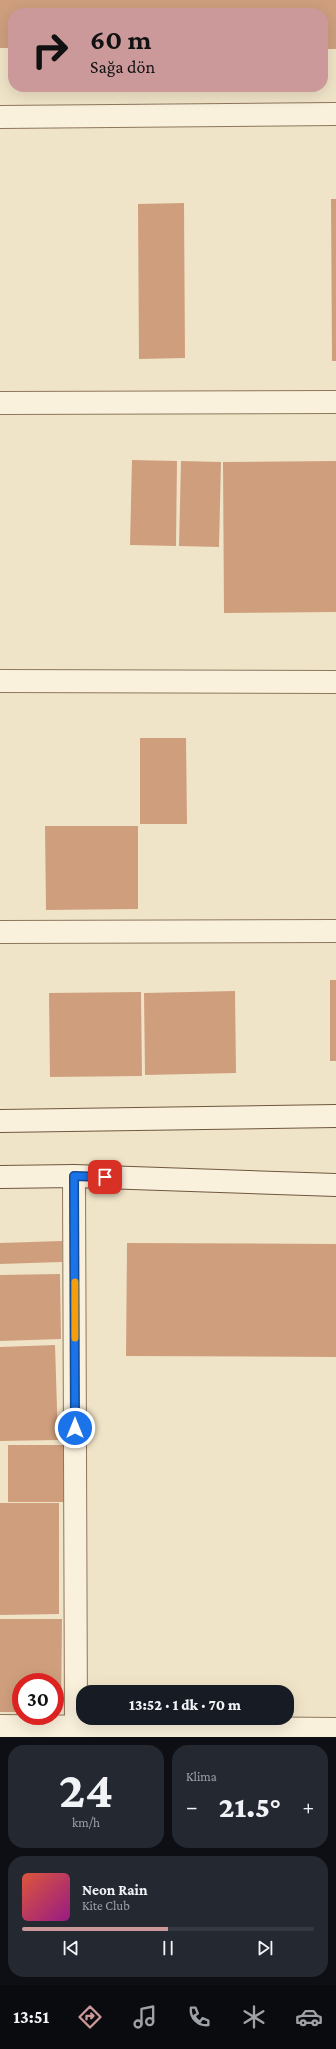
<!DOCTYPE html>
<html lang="tr">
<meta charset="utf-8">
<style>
:root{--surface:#171b24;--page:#242831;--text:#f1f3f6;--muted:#9ea1a6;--line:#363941;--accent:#cc999b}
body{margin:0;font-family:"Crimson Pro",serif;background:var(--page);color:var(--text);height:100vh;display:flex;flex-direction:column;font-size:15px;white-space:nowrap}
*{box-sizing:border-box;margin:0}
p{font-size:13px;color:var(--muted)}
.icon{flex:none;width:22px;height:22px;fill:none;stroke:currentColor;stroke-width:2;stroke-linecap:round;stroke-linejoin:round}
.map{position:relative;height:1737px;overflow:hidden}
.drawer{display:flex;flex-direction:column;gap:8px;padding:8px;background:#0d0f14;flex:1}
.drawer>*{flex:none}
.banner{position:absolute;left:8px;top:8px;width:320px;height:84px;border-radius:16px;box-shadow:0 4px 16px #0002;background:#cc999b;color:#111;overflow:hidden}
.speed{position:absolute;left:12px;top:1673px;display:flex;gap:8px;font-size:20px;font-weight:700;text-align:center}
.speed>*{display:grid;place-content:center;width:52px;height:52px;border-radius:50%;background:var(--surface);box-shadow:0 4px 16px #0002;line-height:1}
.speed .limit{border:6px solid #d22;background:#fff;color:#111}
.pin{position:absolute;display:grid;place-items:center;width:34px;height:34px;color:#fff;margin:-17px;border-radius:8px;box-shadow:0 2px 6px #0006}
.me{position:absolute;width:44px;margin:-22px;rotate:0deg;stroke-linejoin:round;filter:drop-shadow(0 0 3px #0008)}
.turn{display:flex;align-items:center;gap:14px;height:84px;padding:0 16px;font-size:18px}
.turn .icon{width:52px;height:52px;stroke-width:2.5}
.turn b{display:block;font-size:28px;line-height:34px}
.big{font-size:30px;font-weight:800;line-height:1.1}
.drawer .tile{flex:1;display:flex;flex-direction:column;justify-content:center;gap:6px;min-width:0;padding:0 14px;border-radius:16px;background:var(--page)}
.drawer .dial{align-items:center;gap:0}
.dial b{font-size:52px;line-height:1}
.song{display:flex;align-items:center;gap:12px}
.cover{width:48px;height:48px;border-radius:6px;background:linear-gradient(135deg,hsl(10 70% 55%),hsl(310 70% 35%))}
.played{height:4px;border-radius:2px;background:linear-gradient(90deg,var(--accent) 50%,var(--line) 50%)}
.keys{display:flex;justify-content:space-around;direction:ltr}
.heat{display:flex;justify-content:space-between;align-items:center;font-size:22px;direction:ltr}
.drawer .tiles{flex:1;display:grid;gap:8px;grid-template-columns:1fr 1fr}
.tile:last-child{grid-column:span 2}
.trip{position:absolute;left:76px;top:1685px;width:218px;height:40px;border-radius:16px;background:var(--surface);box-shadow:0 4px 16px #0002;font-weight:800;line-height:40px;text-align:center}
.tabs{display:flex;height:64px;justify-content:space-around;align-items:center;background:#090b0e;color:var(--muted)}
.tabs .icon{width:28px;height:28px}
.tabs .selected{color:var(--accent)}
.tabs b{font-size:18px;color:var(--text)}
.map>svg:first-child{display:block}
.building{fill:#cf9f7d}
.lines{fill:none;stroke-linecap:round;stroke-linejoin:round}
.minor-casing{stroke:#8d765c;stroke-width:24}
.secondary-casing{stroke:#6f573f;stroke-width:24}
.minor{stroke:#faf1dc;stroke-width:22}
.secondary{stroke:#faf1dc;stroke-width:22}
.route-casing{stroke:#114b97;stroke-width:10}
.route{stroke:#1a73e8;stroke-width:7}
.slow{stroke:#f59e0b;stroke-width:7}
</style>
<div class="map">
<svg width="336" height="1737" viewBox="0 0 336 1737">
<rect width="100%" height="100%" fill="#f0e4c8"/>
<g class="building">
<polygon points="0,0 336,0 336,49 323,49 323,13 13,13 13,48 0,48"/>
<polygon points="331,199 336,199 336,361 332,361"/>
<polygon points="184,203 185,358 139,359 138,204"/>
<polygon points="132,460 177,461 176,546 130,545"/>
<polygon points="181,461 221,462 219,547 179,546"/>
<polygon points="336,461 336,612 224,613 223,462"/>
<polygon points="140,738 186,738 187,824 140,824"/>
<polygon points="45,826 138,826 138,909 46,910"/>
<rect x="330" y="980" width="6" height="81"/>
<polygon points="235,991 236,1073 145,1075 144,993"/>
<polygon points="141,992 142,1076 50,1077 49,993"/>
<polygon points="62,1241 62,1262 0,1264 0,1243"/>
<polygon points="127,1243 336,1244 336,1357 126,1356"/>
<polygon points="60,1274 61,1339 0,1341 0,1275"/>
<polygon points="55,1345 58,1440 0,1441 0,1347"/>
<rect x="8" y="1445" width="56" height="57"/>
<polygon points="0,1503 59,1503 59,1614 0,1615"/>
<polygon points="0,1619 62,1619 61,1712 55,1712 55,1682 21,1682 21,1712 0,1712"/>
</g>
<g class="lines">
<defs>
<g id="minor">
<polyline points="0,117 336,114"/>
<polyline points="0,403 336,402"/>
<polyline points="0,681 336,682"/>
<polyline points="0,932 336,931"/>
<polyline points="74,1176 76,1726"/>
<polyline points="0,1726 336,1729"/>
</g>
<g id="secondary">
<polyline points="0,1121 336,1116"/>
<polyline points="0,1177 74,1176 336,1185"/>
</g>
</defs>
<use href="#minor" class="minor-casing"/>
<use href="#secondary" class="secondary-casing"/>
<use href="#minor" class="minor"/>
<use href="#secondary" class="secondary"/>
</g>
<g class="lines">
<defs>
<polyline id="route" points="75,1428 74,1176 105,1177"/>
</defs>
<use href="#route" class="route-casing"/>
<use href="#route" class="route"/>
<polyline class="slow" points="75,1282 75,1338"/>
</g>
</svg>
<div class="speed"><div class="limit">30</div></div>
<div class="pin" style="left:105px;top:1177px;background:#d93025"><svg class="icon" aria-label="arrive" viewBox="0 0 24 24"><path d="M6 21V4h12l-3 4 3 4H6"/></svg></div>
<svg class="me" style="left:75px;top:1428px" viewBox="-20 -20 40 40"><circle r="17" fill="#1a73e8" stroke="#fff" stroke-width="3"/><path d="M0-11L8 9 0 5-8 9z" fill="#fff"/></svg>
<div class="trip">13:52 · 1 dk · 70 m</div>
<div class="banner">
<div class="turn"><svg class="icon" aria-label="right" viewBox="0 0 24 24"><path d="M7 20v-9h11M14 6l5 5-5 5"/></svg><div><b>60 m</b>Sağa dön</div></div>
</div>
</div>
<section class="drawer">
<div class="tiles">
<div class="tile dial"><b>24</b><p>km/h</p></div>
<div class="tile"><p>Klima</p>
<div class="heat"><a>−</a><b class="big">21.5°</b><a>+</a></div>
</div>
<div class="tile">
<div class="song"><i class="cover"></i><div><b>Neon Rain</b><p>Kite Club</p></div></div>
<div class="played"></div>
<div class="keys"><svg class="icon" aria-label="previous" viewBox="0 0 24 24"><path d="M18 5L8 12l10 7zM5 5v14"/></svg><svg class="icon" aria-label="pause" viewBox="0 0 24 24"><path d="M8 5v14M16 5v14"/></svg><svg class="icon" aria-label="next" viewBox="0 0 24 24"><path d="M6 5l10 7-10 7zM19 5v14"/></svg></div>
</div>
</div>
</section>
<nav class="tabs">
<b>13:51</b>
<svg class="icon selected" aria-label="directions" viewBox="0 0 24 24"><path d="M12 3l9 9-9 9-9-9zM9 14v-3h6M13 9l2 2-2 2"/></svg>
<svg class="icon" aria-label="music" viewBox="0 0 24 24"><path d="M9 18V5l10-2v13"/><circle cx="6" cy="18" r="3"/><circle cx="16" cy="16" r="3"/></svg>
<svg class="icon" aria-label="phone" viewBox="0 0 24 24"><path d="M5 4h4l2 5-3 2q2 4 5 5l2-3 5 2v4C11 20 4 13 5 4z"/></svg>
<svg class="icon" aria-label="climate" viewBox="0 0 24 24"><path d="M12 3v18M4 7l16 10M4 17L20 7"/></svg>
<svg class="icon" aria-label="car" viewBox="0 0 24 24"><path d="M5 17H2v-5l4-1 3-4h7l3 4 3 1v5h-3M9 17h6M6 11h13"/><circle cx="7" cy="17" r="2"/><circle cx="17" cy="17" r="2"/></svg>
</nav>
